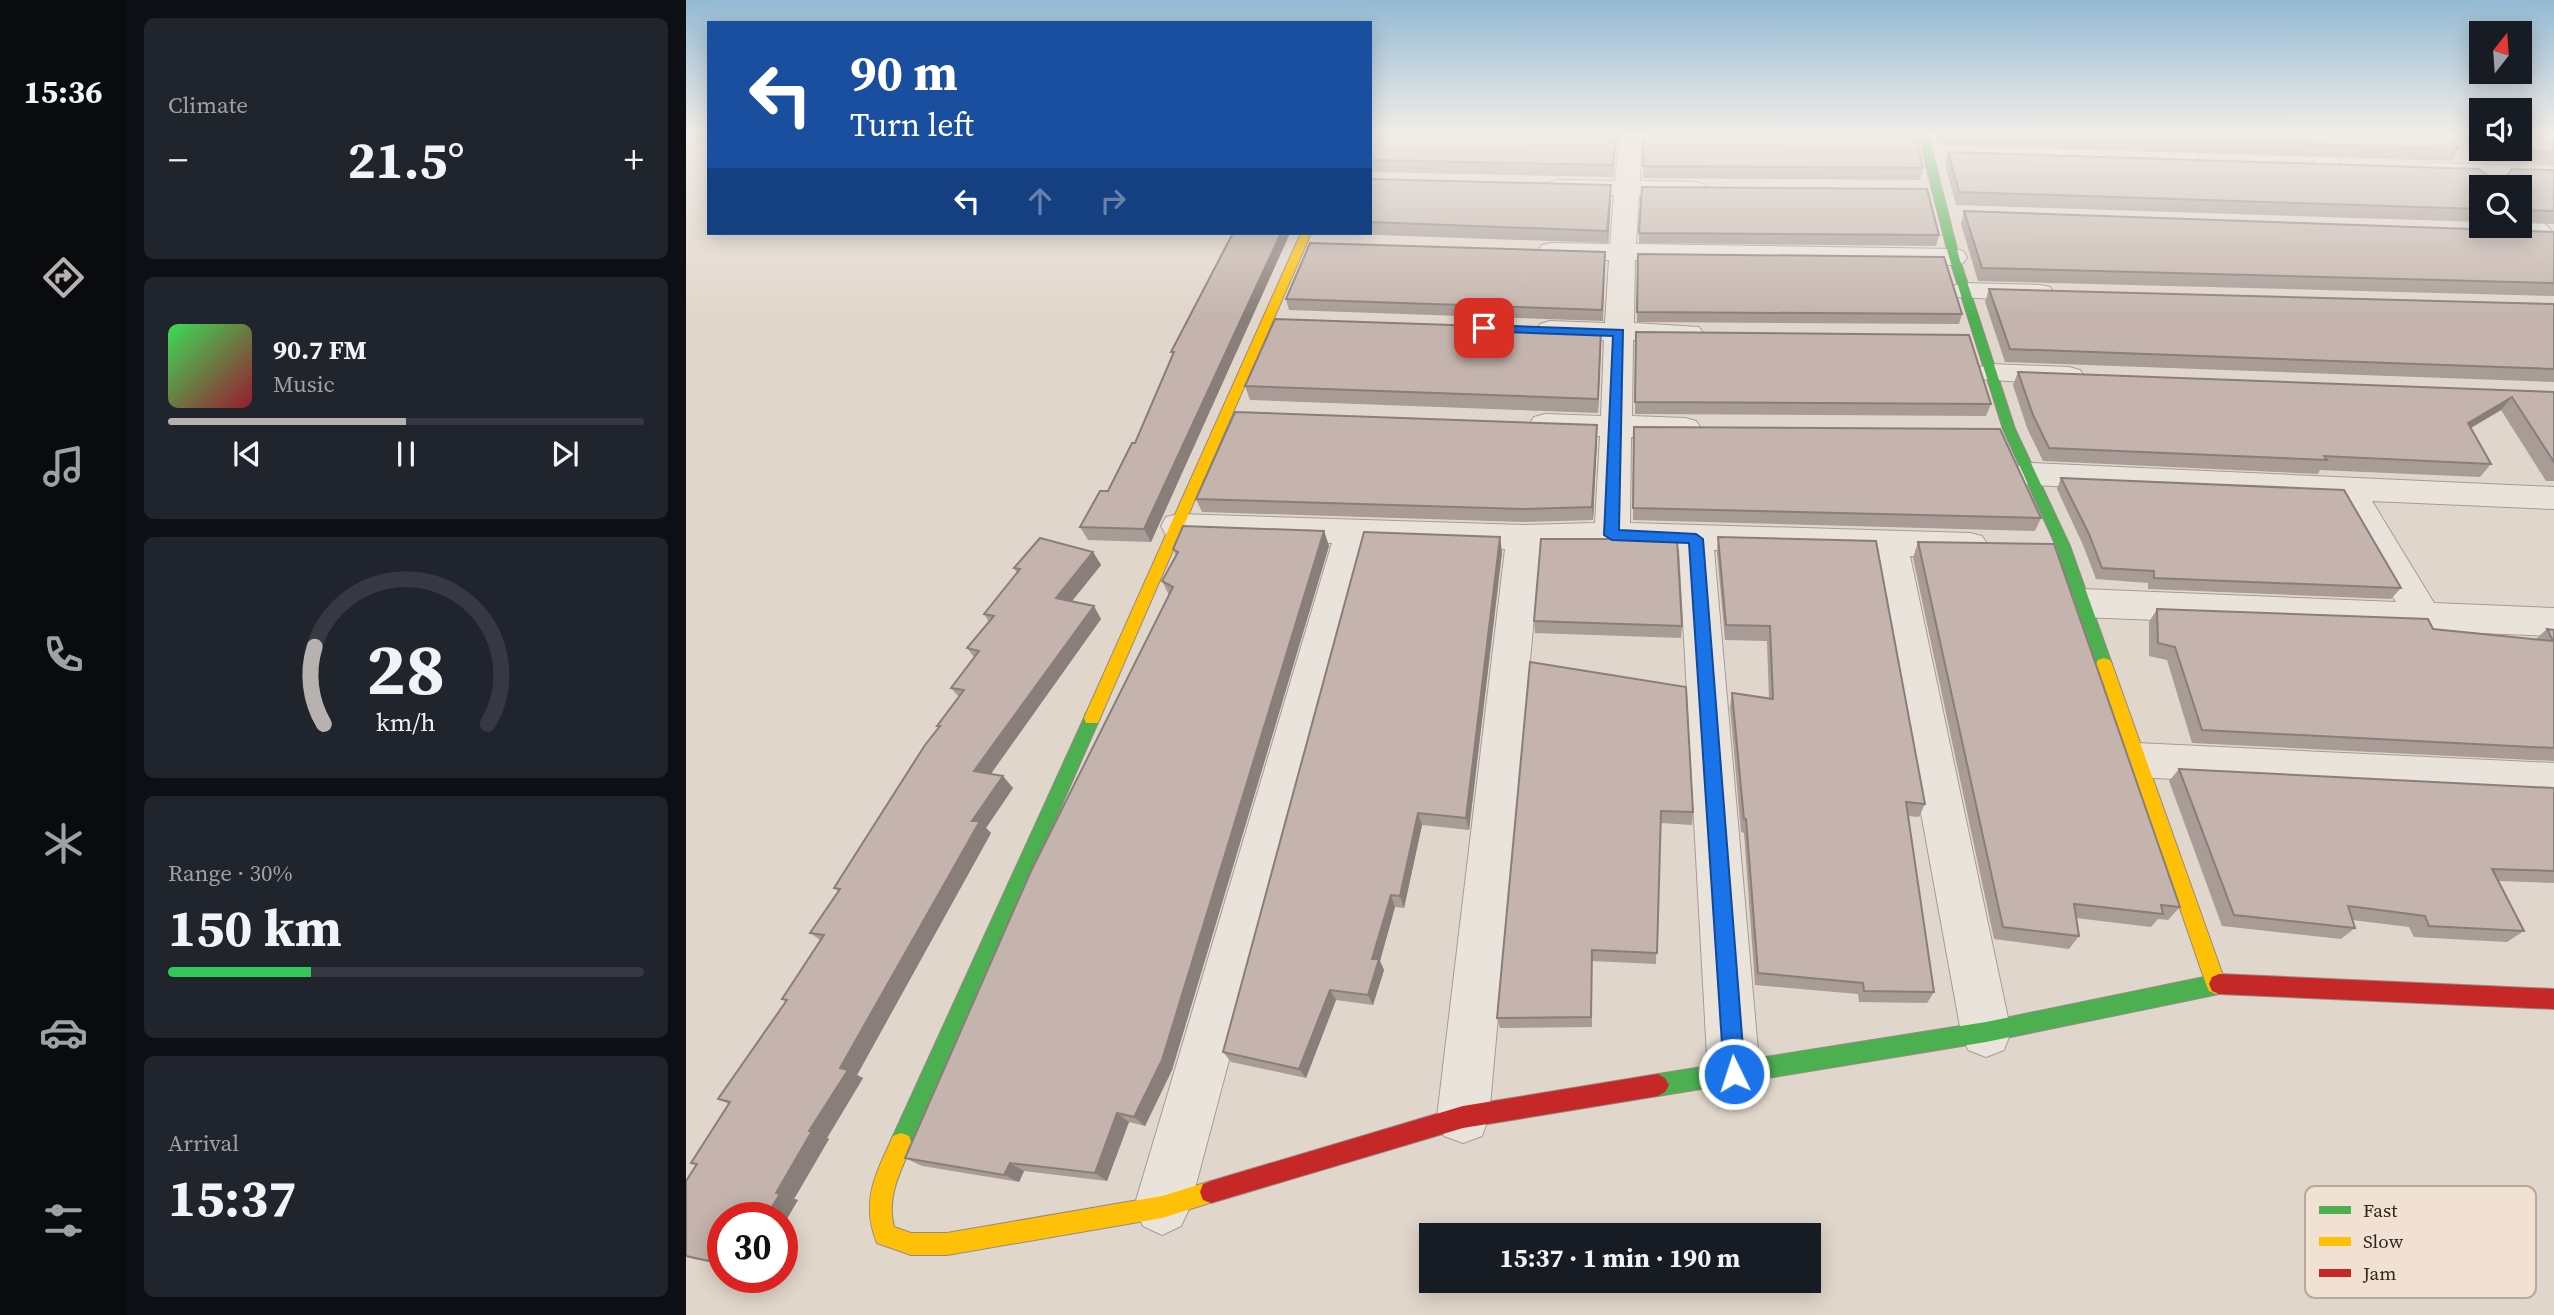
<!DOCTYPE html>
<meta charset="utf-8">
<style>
:root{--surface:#171b24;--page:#20242c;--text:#f1f3f6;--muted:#9ea1a6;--line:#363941;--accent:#b7b2b0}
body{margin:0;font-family:"Source Serif 4",serif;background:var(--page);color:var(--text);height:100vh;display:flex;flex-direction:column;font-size:26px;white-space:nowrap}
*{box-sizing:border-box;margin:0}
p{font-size:23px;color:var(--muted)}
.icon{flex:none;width:38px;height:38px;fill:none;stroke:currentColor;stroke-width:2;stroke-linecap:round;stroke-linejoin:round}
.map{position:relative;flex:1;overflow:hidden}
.drawer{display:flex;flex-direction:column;gap:18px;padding:18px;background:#0d0f14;width:560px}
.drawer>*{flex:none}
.banner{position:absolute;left:21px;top:21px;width:665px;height:214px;border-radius:0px;box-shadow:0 4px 18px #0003;background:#1a4fa0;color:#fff;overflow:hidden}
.needle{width:46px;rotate:17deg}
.fabs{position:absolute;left:1783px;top:21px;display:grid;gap:14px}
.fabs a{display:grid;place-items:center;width:63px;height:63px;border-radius:0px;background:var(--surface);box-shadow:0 4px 18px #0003;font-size:35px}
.speed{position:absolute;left:21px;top:1202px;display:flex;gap:14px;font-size:35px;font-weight:700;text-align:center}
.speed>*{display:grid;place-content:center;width:91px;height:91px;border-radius:50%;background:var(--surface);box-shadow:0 4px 18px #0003;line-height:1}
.speed .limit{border:10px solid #d22;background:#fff;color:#111}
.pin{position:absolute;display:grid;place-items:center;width:60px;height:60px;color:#fff;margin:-30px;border-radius:14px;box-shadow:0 4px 10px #0006}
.me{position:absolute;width:77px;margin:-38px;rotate:356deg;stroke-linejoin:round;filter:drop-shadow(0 0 5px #0008)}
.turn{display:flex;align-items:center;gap:24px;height:147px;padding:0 28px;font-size:32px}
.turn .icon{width:91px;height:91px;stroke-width:2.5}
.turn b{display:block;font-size:49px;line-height:60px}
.lanes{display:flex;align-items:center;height:66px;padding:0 28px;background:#0003;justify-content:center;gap:35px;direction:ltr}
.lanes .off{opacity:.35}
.big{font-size:52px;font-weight:700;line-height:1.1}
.drawer .card{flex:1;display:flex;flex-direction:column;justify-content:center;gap:10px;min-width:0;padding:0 24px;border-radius:10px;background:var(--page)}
.drawer .dial{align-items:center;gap:0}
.dial svg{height:182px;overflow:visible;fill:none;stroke:var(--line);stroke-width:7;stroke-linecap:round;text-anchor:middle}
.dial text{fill:var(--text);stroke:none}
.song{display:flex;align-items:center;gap:21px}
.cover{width:84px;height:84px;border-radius:10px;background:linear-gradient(135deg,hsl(130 70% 55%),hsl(350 70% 35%))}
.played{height:7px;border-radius:4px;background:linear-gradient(90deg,var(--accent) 50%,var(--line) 50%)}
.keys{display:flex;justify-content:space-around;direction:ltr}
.heat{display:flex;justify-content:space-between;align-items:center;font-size:38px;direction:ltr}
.charge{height:10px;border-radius:5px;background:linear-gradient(90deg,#34c759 30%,var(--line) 0)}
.trip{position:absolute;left:733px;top:1223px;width:402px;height:70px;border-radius:0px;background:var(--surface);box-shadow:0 4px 18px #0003;font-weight:700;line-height:70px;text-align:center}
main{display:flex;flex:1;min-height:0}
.dock{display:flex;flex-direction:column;width:126px;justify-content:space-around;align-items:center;background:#090b0e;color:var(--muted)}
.dock .icon{width:49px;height:49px}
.dock .current{color:var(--accent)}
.dock b{font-size:32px;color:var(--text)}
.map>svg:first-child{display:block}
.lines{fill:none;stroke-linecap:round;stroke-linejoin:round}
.street-casing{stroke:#a69c95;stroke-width:2}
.fast-casing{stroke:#958b85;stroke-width:2}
.slow-casing{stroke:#958b85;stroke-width:2}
.jam-casing{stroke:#958b85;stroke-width:2}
.street{fill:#eae3dc;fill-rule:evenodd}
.fast{fill:#4caf50;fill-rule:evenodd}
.slow{fill:#ffc107;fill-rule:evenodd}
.jam{fill:#c62828;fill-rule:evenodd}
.wall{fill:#a99b95}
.shaded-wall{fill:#897e79}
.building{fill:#c4b4ad;stroke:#897e79;stroke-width:2}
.route{fill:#1a73e8;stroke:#114b97;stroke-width:2}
.key{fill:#f1e1d2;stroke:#b8a89c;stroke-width:2}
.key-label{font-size:19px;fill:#33241e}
</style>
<main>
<nav class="dock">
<b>15:36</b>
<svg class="icon current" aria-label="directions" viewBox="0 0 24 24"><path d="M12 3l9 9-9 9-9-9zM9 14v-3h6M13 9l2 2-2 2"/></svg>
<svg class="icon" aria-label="music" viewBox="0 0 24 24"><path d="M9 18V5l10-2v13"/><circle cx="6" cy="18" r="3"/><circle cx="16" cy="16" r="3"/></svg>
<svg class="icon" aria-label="phone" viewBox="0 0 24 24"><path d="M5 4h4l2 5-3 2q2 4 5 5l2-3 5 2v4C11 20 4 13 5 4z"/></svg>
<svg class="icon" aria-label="climate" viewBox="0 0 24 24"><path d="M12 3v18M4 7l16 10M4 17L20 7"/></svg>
<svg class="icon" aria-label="car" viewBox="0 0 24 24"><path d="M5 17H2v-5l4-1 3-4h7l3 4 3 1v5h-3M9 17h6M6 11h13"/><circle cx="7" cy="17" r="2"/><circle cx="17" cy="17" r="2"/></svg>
<svg class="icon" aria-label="filters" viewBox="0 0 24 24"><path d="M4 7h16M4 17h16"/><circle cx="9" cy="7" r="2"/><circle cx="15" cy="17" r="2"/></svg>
</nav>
<section class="drawer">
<div class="card"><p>Climate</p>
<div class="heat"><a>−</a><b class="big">21.5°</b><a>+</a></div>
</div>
<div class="card">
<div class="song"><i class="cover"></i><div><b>90.7 FM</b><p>Music</p></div></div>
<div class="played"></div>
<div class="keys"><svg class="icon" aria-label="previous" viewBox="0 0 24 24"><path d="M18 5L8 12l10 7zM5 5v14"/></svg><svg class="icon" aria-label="pause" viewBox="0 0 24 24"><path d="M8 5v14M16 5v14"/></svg><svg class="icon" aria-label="next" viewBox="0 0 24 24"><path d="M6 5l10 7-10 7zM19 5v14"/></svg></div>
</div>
<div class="card dial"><svg viewBox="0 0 100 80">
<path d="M14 69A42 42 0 1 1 86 69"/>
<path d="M14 69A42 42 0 0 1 10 35" stroke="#b7b2b0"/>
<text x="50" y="56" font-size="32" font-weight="700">28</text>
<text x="50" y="72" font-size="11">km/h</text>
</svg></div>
<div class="card"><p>Range · 30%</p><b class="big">150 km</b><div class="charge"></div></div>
<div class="card"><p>Arrival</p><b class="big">15:37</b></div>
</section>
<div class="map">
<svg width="1868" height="1315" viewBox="0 0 1868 1315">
<rect width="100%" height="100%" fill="#e1d6cb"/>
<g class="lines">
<defs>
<g id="street">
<polygon points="934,134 956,134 954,181 1008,182 1017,184 1020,189 1017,194 1008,196 953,195 950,244 1268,249 1277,251 1281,257 1277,263 1268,265 949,260 948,323 1013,327 1017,333 1013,339 1003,342 947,340 946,416 999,418 1010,421 1015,428 1010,435 999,438 945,437 944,523 1284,533 1296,536 1302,545 1296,554 1284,557 1224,556 1325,1032 1318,1050 1300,1057 1282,1050 1275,1032 1188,555 1028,550 1074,1074 1066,1092 1048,1100 1030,1092 1022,1074 993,549 854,549 803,1117 796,1136 777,1143 758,1136 751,1117 819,549 680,544 504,1207 495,1226 476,1235 457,1226 448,1207 646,543 492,538 480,535 475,526 480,517 492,514 838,525 909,523 914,436 859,434 848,431 843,424 848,417 859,414 915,416 918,340 854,336 850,330 854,324 864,321 919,323 923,260 865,259 856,257 852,251 856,245 865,243 924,244 928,195 872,194 863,192 860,187 863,182 872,180 929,181"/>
<polygon points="1350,134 1372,134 1384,159 1380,164 1364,164"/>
<polygon points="1474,134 1496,134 1516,162 1512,167 1496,167"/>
<polygon points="1607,134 1630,134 1657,167 1653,172 1637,172"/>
<polygon points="1745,163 1868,167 1868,181 1737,175 1733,170 1737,165"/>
<polygon points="1834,205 1843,208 1868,233 1868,256 1859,254 1832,226"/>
<polygon points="1279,283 1354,285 1364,287 1368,293 1364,299 1354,301 1269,297 1265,291 1269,285"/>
<polygon points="1305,364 1383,367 1394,370 1398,376 1394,382 1383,385 1294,379 1290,373 1294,367"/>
<polygon points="1344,463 1868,487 1868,509 1686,501 1748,603 1868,608 1868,636 1396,617 1383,613 1378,603 1383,593 1396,589 1710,602 1651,499 1344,485 1332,482 1328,474 1332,466"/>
<polygon points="1451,743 1868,763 1868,799 1451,777 1436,772 1430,760 1436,748"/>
</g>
<g id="fast">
<polygon points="1232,134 1242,134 1273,257 1329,429 1384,546 1426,664 1424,668 1412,668 1410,664 1370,546 1317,429 1263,257"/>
<polygon points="406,711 412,713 414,718 223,1152 215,1155 207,1152 204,1144 207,1136 398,718 400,713"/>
<polygon points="1533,974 1540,977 1543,984 1540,991 1533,994 1300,1042 972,1096 965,1092 961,1085 965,1078 972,1074 1300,1022"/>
</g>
<g id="slow">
<polygon points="615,233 625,233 414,718 412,723 400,723 398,718"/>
<polygon points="1418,658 1424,660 1426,664 1540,984 1537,991 1530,994 1523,991 1520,984 1410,664 1412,660"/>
<path d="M215 1133 223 1136 226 1144C215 1171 200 1196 208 1227L225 1233H261L476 1196 525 1181 533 1184 536 1192 533 1200 476 1218 261 1255H225L191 1243C174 1201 190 1174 207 1136Z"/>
</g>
<g id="jam">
<polygon points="1533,974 1868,989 1868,1009 1533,994 1526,991 1523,984 1526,977"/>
<polygon points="972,1074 979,1078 983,1085 979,1092 972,1096 777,1128 525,1203 517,1200 514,1192 517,1184 525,1181 777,1106"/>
</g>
</defs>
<use href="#street" class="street-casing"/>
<use href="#fast" class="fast-casing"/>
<use href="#slow" class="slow-casing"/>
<use href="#jam" class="jam-casing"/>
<use href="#street" class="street"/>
<use href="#fast" class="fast"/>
<use href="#slow" class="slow"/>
<use href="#jam" class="jam"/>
</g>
<g class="wall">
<polygon points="3,134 23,134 23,143 9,143"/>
<polygon points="684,134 931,134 927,177 684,172"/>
<polygon points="958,134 1237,168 1234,180 957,178"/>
<polygon points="1249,134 1760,134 1773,149 1766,161 1254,145"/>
<polygon points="1771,134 1796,134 1796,149 1834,149 1868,134 1868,165 1800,162"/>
<polygon points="1262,152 1804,177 1820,177 1868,170 1868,224 1834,223 1834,187 1796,187 1796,222 1270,205 1259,164"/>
<polygon points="684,179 925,198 922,243 635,233 684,233"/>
<polygon points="1278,211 1868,232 1868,296 1292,281 1275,224"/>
<polygon points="547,233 604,233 465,542 402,540 394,527 422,491 449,443 487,355 485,352"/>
<polygon points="953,233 1253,235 1250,246 953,243"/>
<polygon points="952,254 1276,314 1273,324 951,322"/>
<polygon points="919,264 917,321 603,310 600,299"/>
<polygon points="1303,289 1868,304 1868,382 1319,362 1299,302"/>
<polygon points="915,330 912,413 564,400 559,386"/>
<polygon points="950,332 1305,404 1300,416 949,414"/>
<polygon points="1332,372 1868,392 1868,481 1860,481 1815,410 1785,428 1805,464 1794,477 1634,470 1632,474 1357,461 1341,428 1327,385"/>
<polygon points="911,425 911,439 907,520 838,522 516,512 510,499"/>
<polygon points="948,427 1355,518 1349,531 947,520"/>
<polygon points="1375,478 1715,588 1705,599 1462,589 1462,583 1410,579 1397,545 1371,489"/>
<polygon points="638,531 643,546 486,1070 459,1126 443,1122 421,1181 338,1171 333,1182 236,1166 219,1158 483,595 476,581 490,555 487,549"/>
<polygon points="1032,537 1239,804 1233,817 1222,816 1248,992 1241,1003 1173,1002 1172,994 1069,985 1058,833 1055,832 1044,707 1046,693 1083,699 1081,641 1039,640 1031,553"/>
<polygon points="1232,542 1494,907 1482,920 1472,919 1465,927 1390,918 1393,936 1383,949 1308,939 1227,558"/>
<polygon points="407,552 415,565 386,601 415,619 305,774 327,788 300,828 305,833 171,1075 177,1078 141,1138 143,1139 108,1199 112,1200 96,1227 96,1218 37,1218 37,1265 0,1257 0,1181 10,1165 5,1163 43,1104 32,1099 100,1002 96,999 134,940 124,933 152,891 148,888 253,727 251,726 273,697 265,688 288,657 281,648 303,622 298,614 331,573 328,568"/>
<polygon points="816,552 783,830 736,825 718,908 709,907 694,961 698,970 687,1005 650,1000 620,1078 545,1062 537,1052"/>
<polygon points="1471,609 1747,629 1850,639 1861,629 1868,630 1868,761 1506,743 1481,660 1463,656 1463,622"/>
<polygon points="848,621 996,626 995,638 849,633"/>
<polygon points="844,662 1007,812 1006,825 975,823 970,964 906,961 906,1027 814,1028 811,1018"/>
<polygon points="1493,769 1868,788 1868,883 1813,881 1838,931 1821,942 1728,937 1723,927 1666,920 1669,928 1655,939 1536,926 1483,781"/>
</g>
<g class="shaded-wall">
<polygon points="930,134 931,134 927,177 927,165"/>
<polygon points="925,185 925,198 922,243 921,231"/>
<polygon points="595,233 604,233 465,542 458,529"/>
<polygon points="915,330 915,344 912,413 912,399"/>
<polygon points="1826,397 1815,410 1771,436 1782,423"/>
<polygon points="911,425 911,439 907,520 906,507"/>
<polygon points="638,531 643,546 486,1070 459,1126 448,1117"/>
<polygon points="814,537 816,552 783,830 780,818"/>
<polygon points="407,552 415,565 378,611 370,598"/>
<polygon points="408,606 415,619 298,783 288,771"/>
<polygon points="317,776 327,788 300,828 305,833 171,1075 177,1078 141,1138 143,1139 108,1199 112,1200 96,1227 96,1218 79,1218 90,1193 123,1131 154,1068 286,821"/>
<polygon points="732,813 736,825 718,908 714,896"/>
<polygon points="705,895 709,907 694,961 698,970 687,1005 682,995 686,959"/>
<polygon points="644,990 650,1000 620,1078 613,1069"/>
<polygon points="431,1113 443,1122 421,1181 409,1173"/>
<polygon points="324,1163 338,1171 333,1182 318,1175"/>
</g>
<g class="building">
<polygon points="684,134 930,134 927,165 684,160"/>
<polygon points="958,134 1229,134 1237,168 957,166"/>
<polygon points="1308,134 1760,134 1773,149"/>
<polygon points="1834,134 1868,134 1868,152 1808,150 1807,149 1834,149"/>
<polygon points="1262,152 1793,169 1804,177 1820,177 1826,169 1868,170 1868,211 1834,210 1834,187 1796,187 1796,209 1273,192"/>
<polygon points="684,179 925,185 921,231 684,222"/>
<polygon points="956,187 1241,189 1253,235 953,233"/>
<polygon points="1278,211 1868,232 1868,283 1296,268"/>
<polygon points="547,233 595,233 458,529 394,527 414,491 422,491 446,443 449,443 488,352 485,352"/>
<polygon points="624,243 919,252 916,310 600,299"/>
<polygon points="952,254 1258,257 1276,314 951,312"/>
<polygon points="1303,289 1868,304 1868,369 1324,349"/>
<polygon points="589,319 915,330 912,399 559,386"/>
<polygon points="950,332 1283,335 1305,404 949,402"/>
<polygon points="1332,372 1868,392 1868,462 1826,397 1782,423 1805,464 1638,456 1641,460 1363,448 1347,415"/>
<polygon points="549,412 911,425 906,507 837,509 510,499"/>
<polygon points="948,427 1314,429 1355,518 947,508"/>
<polygon points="1375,478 1658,490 1715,588 1468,578 1468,571 1416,568 1403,534"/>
<polygon points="497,526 638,531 476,1060 448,1117 431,1113 409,1173 324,1163 318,1175 219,1158 345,871 487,587 476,581 492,552 487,549"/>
<polygon points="678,532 814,537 780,818 732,813 714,896 705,895 686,959 693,959 682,995 644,990 613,1069 537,1052"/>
<polygon points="1032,537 1190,541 1239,804 1220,802 1248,992 1178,991 1177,983 1072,973 1060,819 1058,819 1046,693 1087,699 1084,626 1040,625"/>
<polygon points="354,538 407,552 370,598 408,606 288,771 317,776 286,821 294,821 154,1068 162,1070 123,1131 126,1131 90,1193 94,1194 79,1218 37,1218 37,1264 0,1256 0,1181 11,1164 5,1163 44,1102 32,1099 101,1000 96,999 138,935 124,933 154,889 148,888 239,745 254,726 251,726 278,690 265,688 293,651 281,648 308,616 298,614 334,569 328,568"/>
<polygon points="855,539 991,539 996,626 848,621"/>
<polygon points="1232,542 1368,544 1494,907 1475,905 1477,914 1388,904 1393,936 1317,927"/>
<polygon points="1471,609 1742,619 1747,629 1867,641 1861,629 1868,630 1868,748 1516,730 1489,647 1472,643"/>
<polygon points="844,662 1000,687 1007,812 975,811 971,953 906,950 905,1017 811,1018"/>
<polygon points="1493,769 1868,788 1868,871 1806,869 1838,931 1743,926 1739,916 1662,906 1669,928 1548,915"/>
</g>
<linearGradient id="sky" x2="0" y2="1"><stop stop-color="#94bad5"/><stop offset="0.42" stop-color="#f2ede8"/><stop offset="1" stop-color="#f2ede8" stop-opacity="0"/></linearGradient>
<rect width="1868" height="318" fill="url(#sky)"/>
<polygon class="route" points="798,325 937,330 933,530 1010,534 1017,539 1059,1074 1056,1081 1048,1084 1041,1081 1038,1074 1003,543 926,540 918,535 927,336 793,331 793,326"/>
<rect x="1619" y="1186" width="231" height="112" rx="10" class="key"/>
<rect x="1633" y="1206" width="32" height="8" fill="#4caf50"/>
<rect x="1633" y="1237" width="32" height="9" fill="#ffc107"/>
<rect x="1633" y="1269" width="32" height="8" fill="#c62828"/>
<g class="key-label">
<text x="1677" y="1217">Fast</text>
<text x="1677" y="1248">Slow</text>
<text x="1677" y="1280">Jam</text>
</g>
</svg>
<div class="fabs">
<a><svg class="needle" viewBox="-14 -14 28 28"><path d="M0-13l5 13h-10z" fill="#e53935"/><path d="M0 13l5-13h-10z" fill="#9ea1a6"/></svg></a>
<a><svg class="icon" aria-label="sound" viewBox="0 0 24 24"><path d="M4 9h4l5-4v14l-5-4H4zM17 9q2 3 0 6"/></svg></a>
<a><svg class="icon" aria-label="search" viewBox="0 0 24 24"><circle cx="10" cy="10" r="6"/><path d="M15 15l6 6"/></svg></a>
</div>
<div class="speed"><div class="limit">30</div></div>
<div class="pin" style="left:798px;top:328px;background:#d93025"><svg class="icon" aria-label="arrive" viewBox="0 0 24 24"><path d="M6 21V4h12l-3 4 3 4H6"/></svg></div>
<svg class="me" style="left:1048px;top:1074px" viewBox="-20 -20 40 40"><circle r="17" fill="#1a73e8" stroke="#fff" stroke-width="3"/><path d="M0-11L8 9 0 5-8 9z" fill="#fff"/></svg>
<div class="trip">15:37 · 1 min · 190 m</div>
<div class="banner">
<div class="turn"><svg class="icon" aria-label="left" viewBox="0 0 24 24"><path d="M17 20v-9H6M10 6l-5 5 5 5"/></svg><div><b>90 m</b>Turn left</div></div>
<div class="lanes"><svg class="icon" aria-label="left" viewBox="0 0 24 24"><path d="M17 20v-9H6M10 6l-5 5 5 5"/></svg><svg class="icon off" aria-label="ahead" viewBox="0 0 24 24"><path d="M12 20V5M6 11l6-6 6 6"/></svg><svg class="icon off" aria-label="right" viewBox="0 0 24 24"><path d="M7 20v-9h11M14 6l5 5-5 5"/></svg></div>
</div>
</div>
</main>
